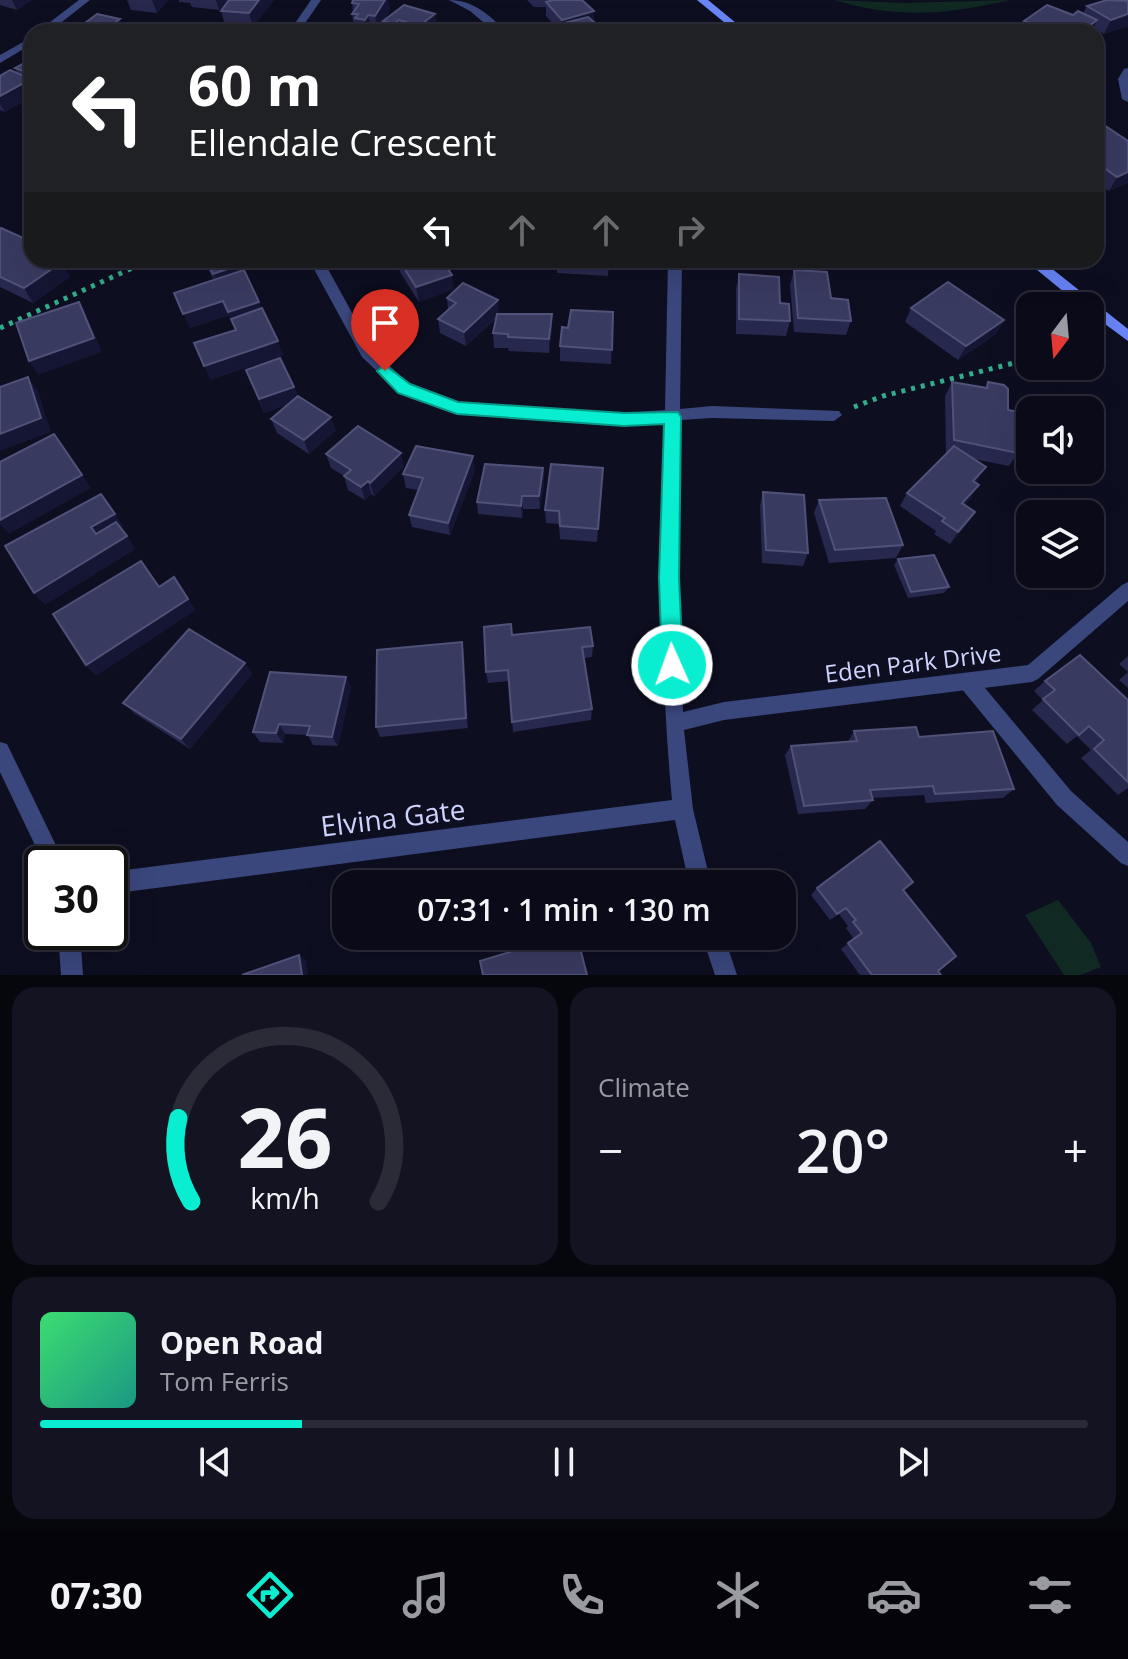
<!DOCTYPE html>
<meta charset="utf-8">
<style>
:root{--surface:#0a0a18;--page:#131321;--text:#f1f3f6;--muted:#999aa2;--line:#2a2b37;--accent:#09eed1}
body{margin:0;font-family:"Open Sans",sans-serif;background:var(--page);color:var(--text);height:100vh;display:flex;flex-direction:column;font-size:30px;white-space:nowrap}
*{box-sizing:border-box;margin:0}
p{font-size:26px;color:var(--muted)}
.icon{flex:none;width:44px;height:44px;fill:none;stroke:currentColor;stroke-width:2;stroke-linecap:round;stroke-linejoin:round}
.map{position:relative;height:975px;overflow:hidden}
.drawer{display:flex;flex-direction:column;gap:12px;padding:12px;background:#06060d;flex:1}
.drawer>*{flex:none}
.banner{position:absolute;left:24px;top:24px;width:1080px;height:244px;border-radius:24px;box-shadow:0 8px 32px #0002,0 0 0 2px var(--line);background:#202124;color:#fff;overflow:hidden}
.needle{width:52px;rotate:196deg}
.controls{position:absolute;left:1016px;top:292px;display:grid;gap:16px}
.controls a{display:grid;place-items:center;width:88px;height:88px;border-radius:16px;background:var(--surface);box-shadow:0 8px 32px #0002,0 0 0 2px var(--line);font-size:40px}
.speed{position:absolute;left:24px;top:846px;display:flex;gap:16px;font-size:40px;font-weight:700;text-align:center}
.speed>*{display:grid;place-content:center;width:104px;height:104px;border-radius:50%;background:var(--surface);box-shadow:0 8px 32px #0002,0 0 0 2px var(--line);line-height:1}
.speed .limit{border:4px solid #111;border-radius:12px;background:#fff;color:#111}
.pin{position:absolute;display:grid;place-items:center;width:68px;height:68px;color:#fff;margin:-82px -34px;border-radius:50% 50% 50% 0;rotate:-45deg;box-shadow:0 0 8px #0007}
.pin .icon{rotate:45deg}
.me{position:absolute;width:88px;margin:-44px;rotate:358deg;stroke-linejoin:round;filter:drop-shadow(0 0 6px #0008)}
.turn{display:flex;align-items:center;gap:28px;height:168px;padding:0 32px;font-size:36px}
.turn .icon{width:104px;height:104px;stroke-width:2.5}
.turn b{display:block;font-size:56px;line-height:68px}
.lanes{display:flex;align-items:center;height:76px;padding:0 32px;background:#0003;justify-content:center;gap:40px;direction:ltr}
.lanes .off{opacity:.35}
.big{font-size:60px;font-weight:600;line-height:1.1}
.drawer .widget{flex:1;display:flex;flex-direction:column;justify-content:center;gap:12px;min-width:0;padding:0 28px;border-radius:24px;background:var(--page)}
.drawer .dial{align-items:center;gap:0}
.dial svg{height:208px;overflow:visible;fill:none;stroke:var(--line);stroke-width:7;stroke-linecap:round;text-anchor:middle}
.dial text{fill:var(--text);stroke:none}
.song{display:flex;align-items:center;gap:24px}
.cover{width:96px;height:96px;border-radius:12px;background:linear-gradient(135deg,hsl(140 70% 55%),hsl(170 70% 35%))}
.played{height:8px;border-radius:4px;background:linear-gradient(90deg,var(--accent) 25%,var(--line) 25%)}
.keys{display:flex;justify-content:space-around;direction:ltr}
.heat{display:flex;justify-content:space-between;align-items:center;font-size:44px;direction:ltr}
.drawer .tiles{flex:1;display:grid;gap:12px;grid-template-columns:1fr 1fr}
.widget:last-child{grid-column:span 2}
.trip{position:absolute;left:332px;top:870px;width:464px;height:80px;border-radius:24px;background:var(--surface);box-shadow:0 8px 32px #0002,0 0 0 2px var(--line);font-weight:600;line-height:80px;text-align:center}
.tabs{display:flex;height:128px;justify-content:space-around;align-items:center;background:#04040a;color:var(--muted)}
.tabs .icon{width:56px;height:56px}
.tabs .active{color:var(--accent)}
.tabs b{font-size:36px;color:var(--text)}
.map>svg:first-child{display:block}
.green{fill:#112923}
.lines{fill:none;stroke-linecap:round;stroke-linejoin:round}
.path{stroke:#32ad8a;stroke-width:5;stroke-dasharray:4 6;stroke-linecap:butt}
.service{fill:#3a477d;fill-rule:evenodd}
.minor{fill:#3a477d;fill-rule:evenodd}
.secondary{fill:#6986f9;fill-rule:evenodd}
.wall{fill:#27284d}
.shaded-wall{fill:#151633}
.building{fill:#393a60;stroke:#505279;stroke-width:2}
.route{fill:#09eed1;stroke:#069b88;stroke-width:2}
.labels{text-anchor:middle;stroke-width:8;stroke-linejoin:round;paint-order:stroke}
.street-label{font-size:24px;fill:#ced3fd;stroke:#0d0e20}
.near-street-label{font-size:28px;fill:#ced3fd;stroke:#0d0e20}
</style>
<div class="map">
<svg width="1128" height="975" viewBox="0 0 1128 975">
<rect width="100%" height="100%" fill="#0d0e20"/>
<g class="green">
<path d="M834 0 904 3 1010 0C946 15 897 19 834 0Z"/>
<polygon points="1058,900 1091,943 1101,967 1080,975 1064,975 1025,915"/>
</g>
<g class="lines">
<g class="path">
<polyline points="0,328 150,260"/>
<polyline points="854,407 883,396 1030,359"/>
</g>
<polygon class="service" points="968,673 975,676 1071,791 1128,842 1128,866 1121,863 1057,805 961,688 959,682 961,676"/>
<g class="minor">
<polygon points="79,0 90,0 49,32 37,32"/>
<polygon points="311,0 321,0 299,32 289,32"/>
<path d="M449 0C473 0 490 15 506 32H495L470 11Z"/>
<polygon points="32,37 32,44 0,63 0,55"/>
<polygon points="1128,68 1128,102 1122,99 1118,79 1124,69"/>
<path d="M309 260H323L372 349 409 384 458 402 624 413 665 410 668 260H682L680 409 712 406 839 411 842 415 834 421 712 418 680 420 678 578 683 712 724 702 1028 665 1122 585 1128 582V601L1038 679 1032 682 724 720 684 730 693 809 711 884H689L675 820 110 894V872L672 800C660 674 661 548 664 422L624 425 457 414 399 392 362 357Z"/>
<polygon points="0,742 7,744 65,864 44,864 0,772"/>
<polygon points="58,932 80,932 83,975 61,975"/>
<polygon points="702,936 724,936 737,975 715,975"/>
</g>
<g class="secondary">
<polygon points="697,0 708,0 747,32 736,32"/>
<polygon points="1025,260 1041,260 1128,329 1128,341 1090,313 1090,306 1081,306"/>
</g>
</g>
<g class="wall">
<polygon points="0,0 32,0 17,10 0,5"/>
<polygon points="127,0 168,0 157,13 131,10"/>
<polygon points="179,0 227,0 219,10 192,7 190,3 179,2"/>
<polygon points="229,0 274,0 253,27 225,25 221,11"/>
<polygon points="353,0 388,0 390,10 384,20 435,14 436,26 454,32 385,32 383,21 377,30 371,29 369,32 357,32 357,28 354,28 352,14 353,12 352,3"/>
<polygon points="527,0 582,0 594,22 606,32 560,32 546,16 546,7 534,7"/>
<polygon points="1107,0 1128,0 1128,26 1104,34 1093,28 1092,32 1020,32 1024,21 1083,13 1087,6"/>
<polygon points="32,59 32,97 5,112 0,110 0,76 18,74 15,68"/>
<polygon points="1096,128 1128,183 1109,191 1096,182"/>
<polygon points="0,229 32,260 70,277 33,303 0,287"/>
<polygon points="203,260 239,260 283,355 210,380 236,330 229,315 190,328 214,280"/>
<polygon points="398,260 442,260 454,289 419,302 400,272"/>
<polygon points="557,260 609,260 608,276 557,273"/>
<polygon points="794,270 851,321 846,335 794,332 790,285"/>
<polygon points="739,274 780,303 790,321 786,336 736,334 736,288"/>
<polygon points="447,298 499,314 552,328 549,353 509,351 508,348 494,348 493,333 497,317 466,346 440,333 438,319 448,309"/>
<polygon points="911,308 1004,320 996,334 958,360 905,322"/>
<polygon points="613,312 611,364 560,361 560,346 568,328"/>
<polygon points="246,370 294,387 298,397 336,430 309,454 277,433 271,419 289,404 264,413"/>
<polygon points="952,382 985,388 988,382 1008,410 1030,430 1030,433 1023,444 1018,443 1018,453 1009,466 974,459 978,480 975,483 971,498 965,505 967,524 950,544 934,534 936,531 900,506 907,493 946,454 945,396"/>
<polygon points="326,454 404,466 374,496 371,494 365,500 348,490 344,476 331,468"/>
<polygon points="543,468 544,482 540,509 523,509 522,518 478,514 477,502"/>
<polygon points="603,468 597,542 560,539 559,524 546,523 545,510"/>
<polygon points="475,470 450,535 412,527 409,515 418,490 406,488 403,474"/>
<polygon points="763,492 808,553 803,566 762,563 760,505"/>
<polygon points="819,500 903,545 896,558 829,563 814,513"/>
<polygon points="898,559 949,587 944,593 908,598 894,565"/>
<polygon points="512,635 593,646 592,657 584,658 592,709 591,720 513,732 509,681 488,683 486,672"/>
<polygon points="462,642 464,653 468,728 380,737 376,727"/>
<polygon points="1128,656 1128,672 1119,664"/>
<polygon points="245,663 252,674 190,749 134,713 123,703"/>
<polygon points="1128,672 1128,688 1119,680"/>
<polygon points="346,677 351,688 338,746 313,745 308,735 285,734 283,743 260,742 253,732"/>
<polygon points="1045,681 1128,700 1128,788 1118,795 1081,758 1091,750 1077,736 1067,744 1032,710 1043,700 1034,691"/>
<polygon points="854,731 919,737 1014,789 1003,798 926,803 924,795 872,798 873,800 865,809 798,814 785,755 791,746 848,742"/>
<polygon points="817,888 903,890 938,971 941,975 860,975 841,949 854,939 846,928 848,926 839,914 830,920 811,895"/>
</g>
<g class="shaded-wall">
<polygon points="12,0 32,0 17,10"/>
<polygon points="152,0 168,0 157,13"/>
<polygon points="216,0 227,0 219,10"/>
<polygon points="259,0 274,0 253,27 249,13"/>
<polygon points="385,0 388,0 390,10 377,30 375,16"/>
<polygon points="594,11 594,25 564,23 564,32 562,32 562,20"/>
<polygon points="435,14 436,28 420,30 420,32 419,26"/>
<polygon points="1128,14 1128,26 1104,34 1111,20"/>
<polygon points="368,15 371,29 367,32 365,20"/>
<polygon points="120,19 125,32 102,32"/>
<polygon points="399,20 401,32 394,32 393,24"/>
<polygon points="1097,20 1092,32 1081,32"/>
<polygon points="31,79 32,82 32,97 5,112 0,104 0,96"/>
<polygon points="1128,172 1128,183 1109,191 1117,177"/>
<polygon points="62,262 70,277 33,303 24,288"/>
<polygon points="242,264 247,279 219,289 213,274"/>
<polygon points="452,275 454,289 419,302 416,287"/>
<polygon points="498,300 499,314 466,346 464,332"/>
<polygon points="223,301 229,315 190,328 183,314"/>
<polygon points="79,302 87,316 102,352 38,375 29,361"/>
<polygon points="259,302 264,316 231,319 234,326 228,312"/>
<polygon points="552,314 552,328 549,353 549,339"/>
<polygon points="1004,320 996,334 958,360 966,346"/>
<polygon points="278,341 283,355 210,380 204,366"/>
<polygon points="28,377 38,391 51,432 0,451 0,434"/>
<polygon points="294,387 299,400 264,413 259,399"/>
<polygon points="331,417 336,430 309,454 304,440"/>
<polygon points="54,434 91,488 9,534 0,524 0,520"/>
<polygon points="401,453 404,466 374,496 370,483"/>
<polygon points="473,456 475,470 450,535 448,523"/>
<polygon points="986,467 978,480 965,494 973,481"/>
<polygon points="543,468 544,482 540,509 539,496"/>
<polygon points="368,481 371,494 365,500 361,487"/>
<polygon points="979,485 971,498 954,516 962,503"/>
<polygon points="522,496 523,509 522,518 521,506"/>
<polygon points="975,512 967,524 950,544 958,532"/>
<polygon points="115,514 124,527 101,540 91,527"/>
<polygon points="127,536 136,549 45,605 34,593"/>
<polygon points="174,577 196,610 96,676 86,665"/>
<polygon points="462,642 464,653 468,728 466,718"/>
<polygon points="245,663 252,674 190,749 181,739"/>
<polygon points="346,677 351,688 338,746 332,737"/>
<polygon points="279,724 285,734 283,743 276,733"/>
<polygon points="299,955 306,960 308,975 302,975"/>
</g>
<g class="building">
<polygon points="229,0 259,0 249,13 221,11"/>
<polygon points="353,0 385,0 375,16 368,15 365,20 355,18 358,14 352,14 359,4 352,3"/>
<polygon points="553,0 582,0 594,11 562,20 546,2"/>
<polygon points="1107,0 1128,1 1128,14 1111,20 1087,6"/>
<polygon points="404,5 435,14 419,26 399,20 393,24 383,21"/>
<polygon points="1047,5 1073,15 1078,11 1097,20 1081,32 1052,32 1024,21"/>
<polygon points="97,14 120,19 102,32 73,32"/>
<polygon points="588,17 606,32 574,32 564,23"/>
<polygon points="190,23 232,27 228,32 183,32"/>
<polygon points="446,23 454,32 422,32 420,30"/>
<polygon points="32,59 32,74 15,68"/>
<polygon points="10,70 31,79 0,96 0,76"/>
<polygon points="1104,125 1128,141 1128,172 1117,177 1096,162 1096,128"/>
<polygon points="1,228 32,242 32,244 25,250 32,252 32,260 55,260 62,262 24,288 0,277 0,229"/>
<polygon points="205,260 239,260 242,264 213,274"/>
<polygon points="399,260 442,260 452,275 416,287"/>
<polygon points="578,260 609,260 609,262"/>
<polygon points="244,270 259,302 228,312 223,301 183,314 174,293"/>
<polygon points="794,270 827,272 831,298 848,300 851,321 798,318"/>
<polygon points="739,274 779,277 780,303 789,304 790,321 739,319"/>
<polygon points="948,282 1004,320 966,346 911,308"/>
<polygon points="463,283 498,300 464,332 438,319 456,303 447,298"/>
<polygon points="79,302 94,338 29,361 16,323"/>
<polygon points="262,308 278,341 204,366 194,343 236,330 231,319"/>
<polygon points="571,310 613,312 612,350 560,346 562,327 568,328"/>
<polygon points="497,314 552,314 549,339 508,337 508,334 493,333"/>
<polygon points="280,358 294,387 259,399 246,370"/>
<polygon points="28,377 41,418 0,434 0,387"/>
<polygon points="952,382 987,388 988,382 1004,385 1008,389 1008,410 1030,414 1030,430 1017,428 1018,453 954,440"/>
<polygon points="298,396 331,417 304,440 271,419"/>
<polygon points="358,426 401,453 370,483 368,481 361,487 344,476 351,470 326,454"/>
<polygon points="54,434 82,475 0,520 0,462"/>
<polygon points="416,446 473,456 448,523 409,515 423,478 403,474"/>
<polygon points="954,446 986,467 973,481 979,485 962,503 975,512 958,532 942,521 945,518 907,493"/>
<polygon points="485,464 543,468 539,496 522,496 521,506 477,502"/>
<polygon points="551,464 603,468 598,529 560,526 559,511 545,510"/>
<polygon points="763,492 804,495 808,553 766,550"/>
<polygon points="101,494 115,514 91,527 96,534 116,522 127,536 34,593 5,546"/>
<polygon points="886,498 903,545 835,550 819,500"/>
<polygon points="934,555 949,587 911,592 898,559"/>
<polygon points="141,561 159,587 174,577 188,599 86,665 53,614"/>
<polygon points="511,624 512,635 590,627 593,646 582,647 592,709 512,722 508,670 486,672 484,627"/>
<polygon points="189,629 245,663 181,739 123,703"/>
<polygon points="462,642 466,718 376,727 377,650"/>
<polygon points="1080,655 1128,700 1128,782 1094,749 1104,740 1089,726 1079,735 1043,699 1055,690 1045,681"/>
<polygon points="270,672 346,677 332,737 307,735 310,726 279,724 276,733 253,732"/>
<polygon points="916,727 919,737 993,731 1014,789 935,794 933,786 870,790 873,800 804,806 791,746 857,741 854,731"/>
<polygon points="880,841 913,882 903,890 956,956 938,971 941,975 872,975 848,943 862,933 853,922 856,920 846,908 837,914 817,888"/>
<polygon points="563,936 577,936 587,975 483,975 480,961"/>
<polygon points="299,955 302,975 242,975"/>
</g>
<polygon class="route" points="385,365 410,384 458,402 624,413 678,412 681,417 679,578 683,665 680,672 672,675 665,672 662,665 659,578 664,424 624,426 457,414 398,393 377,371"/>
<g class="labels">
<g class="street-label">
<text transform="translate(913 664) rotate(-7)" y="8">Eden Park Drive</text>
</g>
<g class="near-street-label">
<text transform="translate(393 818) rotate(-7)" y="10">Elvina Gate</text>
</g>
</g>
</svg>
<div class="controls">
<a><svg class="needle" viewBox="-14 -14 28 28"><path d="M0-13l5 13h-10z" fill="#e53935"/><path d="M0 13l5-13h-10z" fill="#999aa2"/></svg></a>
<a><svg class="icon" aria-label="sound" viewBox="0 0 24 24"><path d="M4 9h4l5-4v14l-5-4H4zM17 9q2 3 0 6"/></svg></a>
<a><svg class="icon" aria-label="layers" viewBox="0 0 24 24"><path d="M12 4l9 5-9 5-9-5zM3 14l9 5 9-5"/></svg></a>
</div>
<div class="speed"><div class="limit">30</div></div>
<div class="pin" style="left:385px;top:371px;background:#d93025"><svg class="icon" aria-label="arrive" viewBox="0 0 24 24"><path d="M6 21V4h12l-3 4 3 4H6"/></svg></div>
<svg class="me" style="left:672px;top:665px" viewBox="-20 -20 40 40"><circle r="17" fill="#09eed1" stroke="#fff" stroke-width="3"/><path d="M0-11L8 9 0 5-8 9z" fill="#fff"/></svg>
<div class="trip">07:31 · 1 min · 130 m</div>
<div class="banner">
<div class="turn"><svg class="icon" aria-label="left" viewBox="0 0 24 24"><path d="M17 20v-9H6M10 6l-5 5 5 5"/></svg><div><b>60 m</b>Ellendale Crescent</div></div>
<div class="lanes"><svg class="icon" aria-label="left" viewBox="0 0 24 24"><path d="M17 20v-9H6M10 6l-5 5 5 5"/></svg><svg class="icon off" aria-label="ahead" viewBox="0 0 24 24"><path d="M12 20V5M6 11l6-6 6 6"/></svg><svg class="icon off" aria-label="ahead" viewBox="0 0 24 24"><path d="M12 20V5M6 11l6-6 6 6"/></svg><svg class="icon off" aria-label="right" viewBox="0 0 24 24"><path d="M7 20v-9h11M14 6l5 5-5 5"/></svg></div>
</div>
</div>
<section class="drawer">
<div class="tiles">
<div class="widget dial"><svg viewBox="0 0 100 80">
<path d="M14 69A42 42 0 1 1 86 69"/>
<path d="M14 69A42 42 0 0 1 9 37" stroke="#09eed1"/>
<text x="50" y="56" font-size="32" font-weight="700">26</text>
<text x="50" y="72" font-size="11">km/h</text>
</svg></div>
<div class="widget"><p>Climate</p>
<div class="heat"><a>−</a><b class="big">20°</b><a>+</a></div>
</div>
<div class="widget">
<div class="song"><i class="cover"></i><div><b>Open Road</b><p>Tom Ferris</p></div></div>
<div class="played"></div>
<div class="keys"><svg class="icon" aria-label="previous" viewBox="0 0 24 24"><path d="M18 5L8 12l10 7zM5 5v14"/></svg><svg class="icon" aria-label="pause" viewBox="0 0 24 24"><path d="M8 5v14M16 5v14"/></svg><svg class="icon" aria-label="next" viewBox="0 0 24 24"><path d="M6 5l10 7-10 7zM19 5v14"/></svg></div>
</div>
</div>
</section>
<nav class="tabs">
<b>07:30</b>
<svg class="icon active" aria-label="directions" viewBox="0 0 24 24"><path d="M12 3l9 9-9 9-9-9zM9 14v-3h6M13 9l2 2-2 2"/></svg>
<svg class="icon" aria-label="music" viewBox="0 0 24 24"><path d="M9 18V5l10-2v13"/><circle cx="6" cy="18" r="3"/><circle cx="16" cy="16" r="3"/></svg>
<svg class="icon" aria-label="phone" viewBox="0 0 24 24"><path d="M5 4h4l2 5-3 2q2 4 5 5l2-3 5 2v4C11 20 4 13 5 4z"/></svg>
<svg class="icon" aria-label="climate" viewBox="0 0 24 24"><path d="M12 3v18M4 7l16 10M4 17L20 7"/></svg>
<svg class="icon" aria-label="car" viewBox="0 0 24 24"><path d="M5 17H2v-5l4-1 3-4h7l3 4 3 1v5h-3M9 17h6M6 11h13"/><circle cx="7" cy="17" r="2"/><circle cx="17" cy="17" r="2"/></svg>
<svg class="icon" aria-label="filters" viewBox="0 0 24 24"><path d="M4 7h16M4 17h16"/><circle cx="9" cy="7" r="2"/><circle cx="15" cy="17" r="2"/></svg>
</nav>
